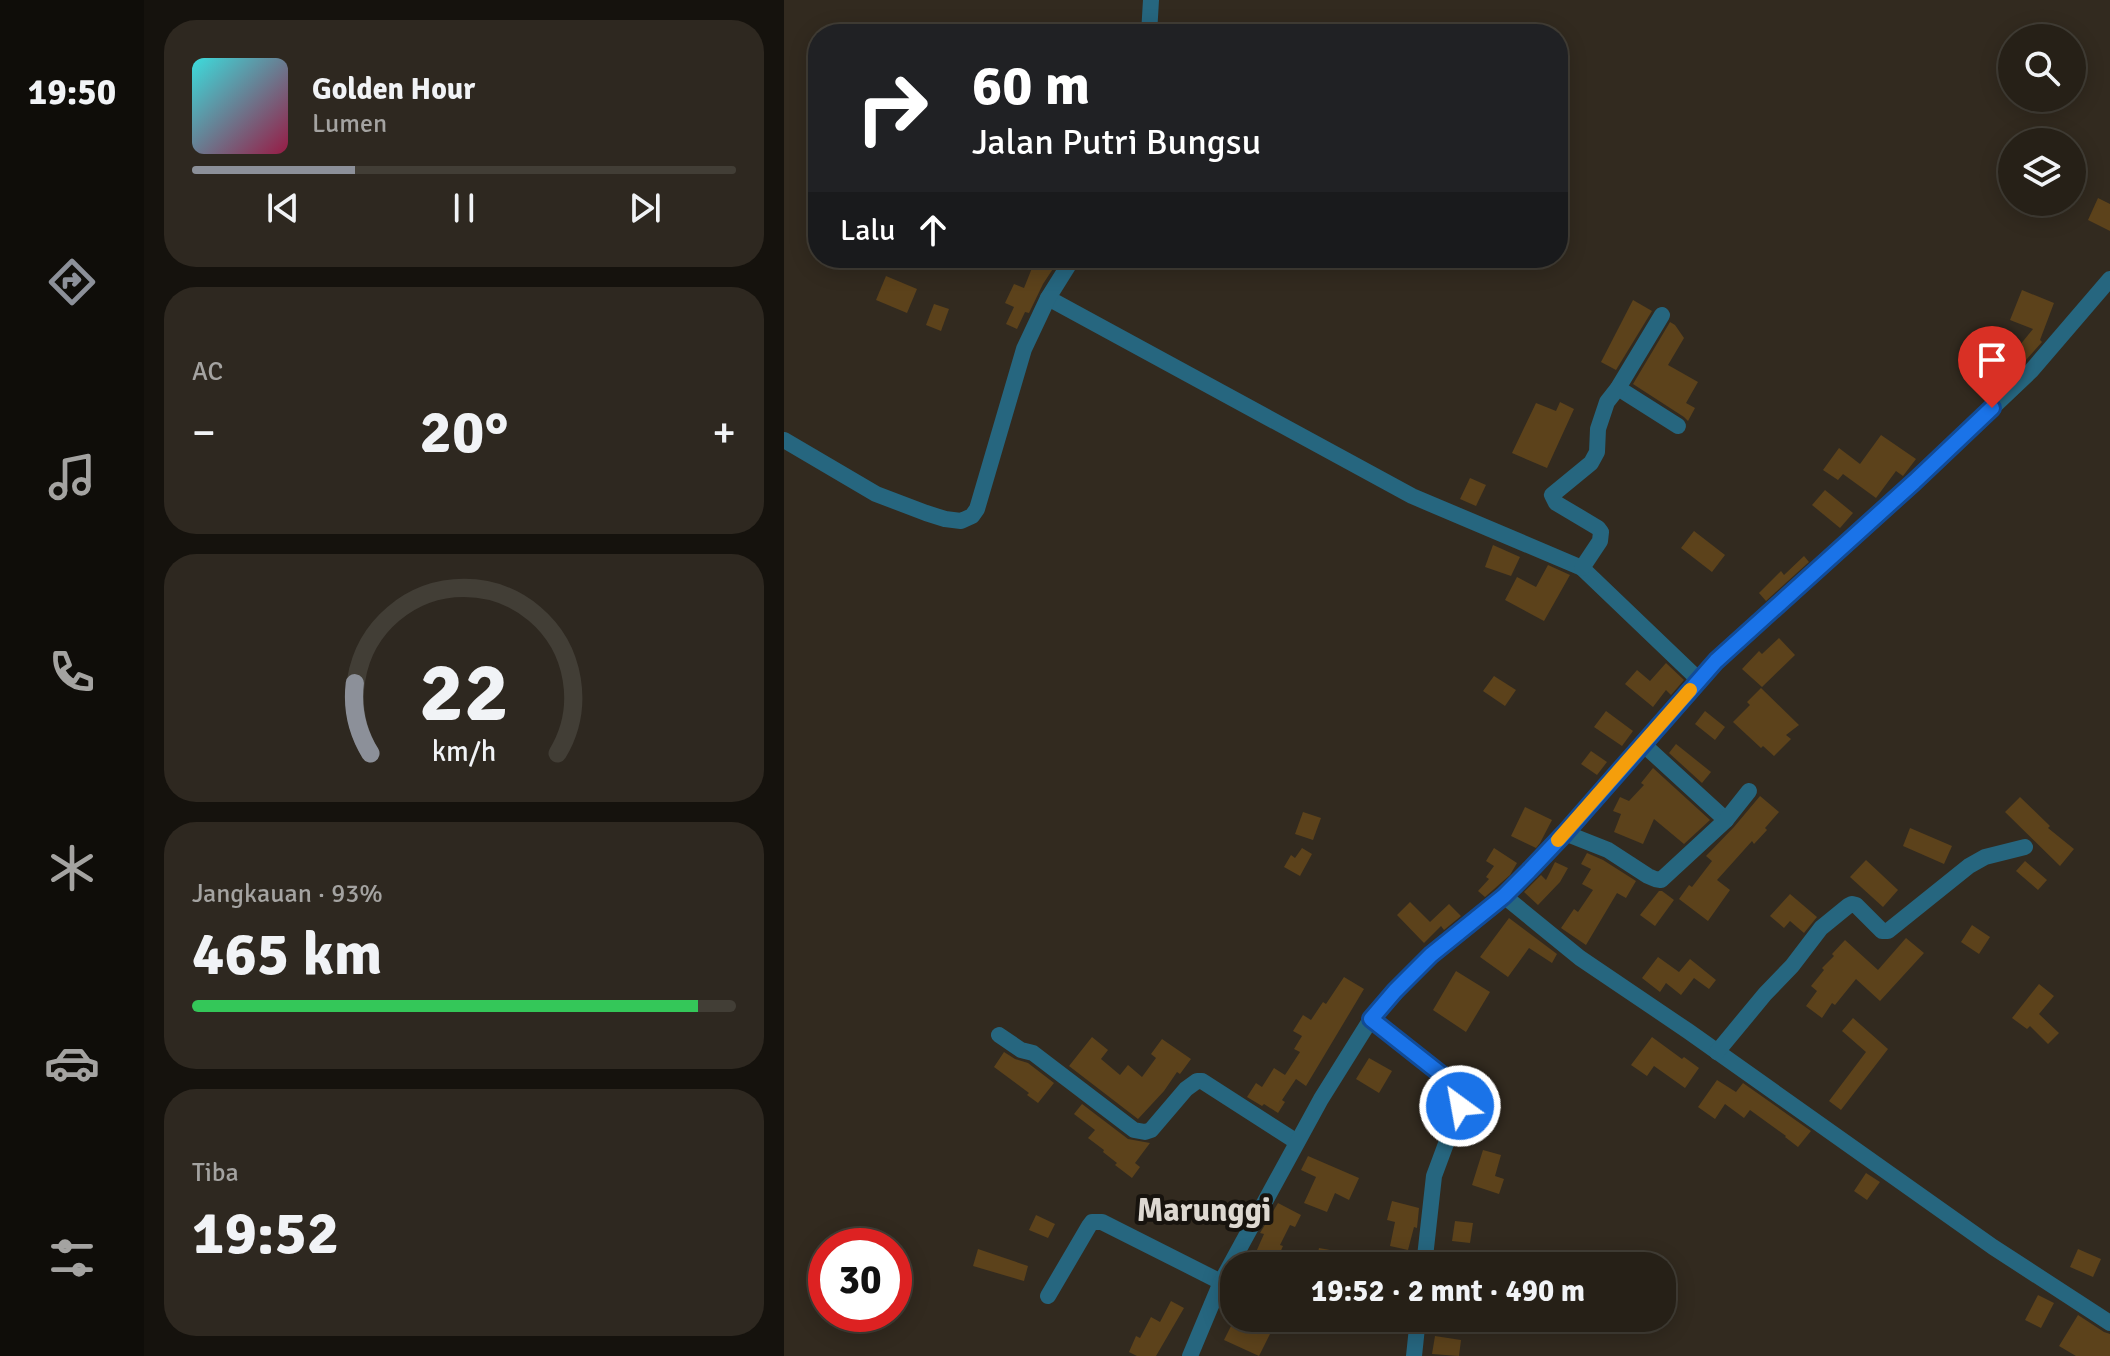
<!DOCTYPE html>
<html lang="id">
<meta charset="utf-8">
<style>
:root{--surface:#262017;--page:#2e2820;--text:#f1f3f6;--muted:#a4a3a1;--line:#423e36;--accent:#8c9099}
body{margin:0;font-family:Signika,sans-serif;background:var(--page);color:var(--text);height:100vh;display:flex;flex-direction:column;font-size:30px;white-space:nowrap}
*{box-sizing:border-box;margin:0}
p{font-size:26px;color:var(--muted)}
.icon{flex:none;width:44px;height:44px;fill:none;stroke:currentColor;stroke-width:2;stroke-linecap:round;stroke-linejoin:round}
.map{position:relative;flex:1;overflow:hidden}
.side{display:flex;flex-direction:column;gap:20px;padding:20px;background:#15120d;width:640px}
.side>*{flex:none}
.banner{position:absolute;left:24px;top:24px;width:760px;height:244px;border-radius:32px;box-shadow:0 4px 20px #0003,0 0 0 2px var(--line);background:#202124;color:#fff;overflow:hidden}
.fabs{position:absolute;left:1214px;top:24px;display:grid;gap:16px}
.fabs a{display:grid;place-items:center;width:88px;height:88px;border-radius:50%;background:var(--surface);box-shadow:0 4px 20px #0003,0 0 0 2px var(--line);font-size:40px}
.speed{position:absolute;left:24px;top:1228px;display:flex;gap:16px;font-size:40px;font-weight:700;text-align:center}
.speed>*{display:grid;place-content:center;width:104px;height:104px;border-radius:50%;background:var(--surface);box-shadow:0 4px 20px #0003,0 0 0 2px var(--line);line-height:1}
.speed .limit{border:12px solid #d22;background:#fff;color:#111}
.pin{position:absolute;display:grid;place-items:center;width:68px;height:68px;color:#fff;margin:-82px -34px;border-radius:50% 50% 50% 0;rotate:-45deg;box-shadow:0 0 8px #0007}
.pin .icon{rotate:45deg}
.me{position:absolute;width:88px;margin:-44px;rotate:328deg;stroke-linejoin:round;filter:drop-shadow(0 0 6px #0008)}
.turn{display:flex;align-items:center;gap:28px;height:168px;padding:0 32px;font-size:36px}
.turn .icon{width:104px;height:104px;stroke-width:2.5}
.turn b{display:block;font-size:56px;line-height:68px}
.then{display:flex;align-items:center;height:76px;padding:0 32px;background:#0003;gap:16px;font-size:30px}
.big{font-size:60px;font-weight:700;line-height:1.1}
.side .widget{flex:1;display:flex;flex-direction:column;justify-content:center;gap:12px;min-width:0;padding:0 28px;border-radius:32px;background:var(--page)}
.side .dial{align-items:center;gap:0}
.dial svg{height:208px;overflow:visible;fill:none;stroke:var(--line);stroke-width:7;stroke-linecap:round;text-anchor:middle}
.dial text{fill:var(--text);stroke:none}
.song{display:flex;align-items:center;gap:24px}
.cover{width:96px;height:96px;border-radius:12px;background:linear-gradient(135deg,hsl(180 70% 55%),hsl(340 70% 35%))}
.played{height:8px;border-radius:4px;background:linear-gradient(90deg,var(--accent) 30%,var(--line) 30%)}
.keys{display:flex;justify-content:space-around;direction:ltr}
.heat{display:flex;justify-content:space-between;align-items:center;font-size:44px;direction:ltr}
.charge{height:12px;border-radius:6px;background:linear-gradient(90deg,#34c759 93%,var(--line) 0)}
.trip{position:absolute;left:436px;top:1252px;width:456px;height:80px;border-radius:32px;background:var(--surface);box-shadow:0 4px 20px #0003,0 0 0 2px var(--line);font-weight:700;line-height:80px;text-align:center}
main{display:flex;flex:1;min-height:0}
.tab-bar{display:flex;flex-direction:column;width:144px;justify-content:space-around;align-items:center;background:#0f0d09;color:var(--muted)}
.tab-bar .icon{width:56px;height:56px}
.tab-bar .current{color:var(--accent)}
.tab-bar b{font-size:36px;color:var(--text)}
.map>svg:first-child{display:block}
.building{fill:#5c421b}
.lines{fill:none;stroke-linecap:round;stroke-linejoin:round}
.minor{stroke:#26667f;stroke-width:16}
.route-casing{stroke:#114b97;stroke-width:20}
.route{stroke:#1a73e8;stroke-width:14}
.slow{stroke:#f59e0b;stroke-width:14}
.labels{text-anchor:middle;stroke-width:8;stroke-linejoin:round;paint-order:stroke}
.quarter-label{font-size:32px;font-weight:bold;fill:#ddd8d1;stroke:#17130e}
</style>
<main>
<nav class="tab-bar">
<b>19:50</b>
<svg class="icon current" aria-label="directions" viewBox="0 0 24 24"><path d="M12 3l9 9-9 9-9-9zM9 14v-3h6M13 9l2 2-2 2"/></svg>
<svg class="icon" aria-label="music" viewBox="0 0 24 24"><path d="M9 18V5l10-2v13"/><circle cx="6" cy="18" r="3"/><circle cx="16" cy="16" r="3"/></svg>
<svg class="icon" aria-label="phone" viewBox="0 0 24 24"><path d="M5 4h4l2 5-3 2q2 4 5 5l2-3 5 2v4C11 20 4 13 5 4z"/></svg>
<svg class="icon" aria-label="climate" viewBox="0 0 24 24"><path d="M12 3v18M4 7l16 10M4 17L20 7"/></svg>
<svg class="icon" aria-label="car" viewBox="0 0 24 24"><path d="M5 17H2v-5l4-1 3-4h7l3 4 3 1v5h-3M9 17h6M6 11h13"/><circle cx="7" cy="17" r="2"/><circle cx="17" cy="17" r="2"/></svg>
<svg class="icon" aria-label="filters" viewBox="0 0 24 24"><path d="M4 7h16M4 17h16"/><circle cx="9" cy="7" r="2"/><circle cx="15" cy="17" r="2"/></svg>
</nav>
<section class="side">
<div class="widget">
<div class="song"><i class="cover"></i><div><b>Golden Hour</b><p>Lumen</p></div></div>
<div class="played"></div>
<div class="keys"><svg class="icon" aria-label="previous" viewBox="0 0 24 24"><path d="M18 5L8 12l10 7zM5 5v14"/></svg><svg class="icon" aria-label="pause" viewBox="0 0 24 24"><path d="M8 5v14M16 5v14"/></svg><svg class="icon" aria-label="next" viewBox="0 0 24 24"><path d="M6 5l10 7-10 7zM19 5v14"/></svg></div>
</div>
<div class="widget"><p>AC</p>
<div class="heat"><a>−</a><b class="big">20°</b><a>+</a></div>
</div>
<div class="widget dial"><svg viewBox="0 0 100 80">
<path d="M14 69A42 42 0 1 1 86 69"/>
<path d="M14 69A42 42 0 0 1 8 42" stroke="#8c9099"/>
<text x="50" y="56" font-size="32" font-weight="700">22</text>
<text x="50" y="72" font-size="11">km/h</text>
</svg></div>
<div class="widget"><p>Jangkauan · 93%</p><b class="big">465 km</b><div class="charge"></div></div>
<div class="widget"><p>Tiba</p><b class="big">19:52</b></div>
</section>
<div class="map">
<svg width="1326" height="1356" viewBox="0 0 1326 1356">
<rect width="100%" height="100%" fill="#322a1f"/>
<g class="building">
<polygon points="1314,198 1326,204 1326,231 1304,220"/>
<polygon points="252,258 276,258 259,284 245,313 241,312 233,329 222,324 230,307 221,303 230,284 240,288"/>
<polygon points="102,276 133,289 123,313 92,300"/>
<polygon points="1238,290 1270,303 1256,340 1258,342 1242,360 1231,351 1249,329 1226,320"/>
<polygon points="849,300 868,311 832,370 817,362"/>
<polygon points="150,304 165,309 157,331 142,325"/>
<polygon points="886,322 891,325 900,338 884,365 914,382 902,403 911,408 904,421 900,417 849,384"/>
<polygon points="776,402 790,409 763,468 728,453 752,403 772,411"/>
<polygon points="1097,435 1132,459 1119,476 1112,471 1092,498 1059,474 1054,480 1039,470 1055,448 1076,464"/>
<polygon points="686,478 702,485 692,506 676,499"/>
<polygon points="1041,490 1069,513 1056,528 1028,505"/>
<polygon points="910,531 941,555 928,572 897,548"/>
<polygon points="709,545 736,557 727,576 701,567"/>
<polygon points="1020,556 1025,562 982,601 975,593 997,571 1000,575"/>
<polygon points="764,565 786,575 760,621 721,600 733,577 752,587"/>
<polygon points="995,638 1011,655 978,687 958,669 975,651 978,654"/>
<polygon points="882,663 900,680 887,695 882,690 869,707 841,684 853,670 866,681"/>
<polygon points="710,676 732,690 721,706 699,691"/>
<polygon points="977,688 1015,725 1002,735 1007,739 990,756 979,746 977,748 949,722 966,705 963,702"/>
<polygon points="822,711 849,731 838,746 810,727"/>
<polygon points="921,711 941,727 931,740 911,724"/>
<polygon points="892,744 927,772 918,783 885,753"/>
<polygon points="807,751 823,762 813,775 797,764"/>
<polygon points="869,768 926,820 900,844 870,819 859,844 830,832 837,814 829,811 836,797 845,801 860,785 857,783"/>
<polygon points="976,796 995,812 981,828 983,830 970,844 968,841 933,880 946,890 924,921 895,899 905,885 908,887 928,861 922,856 950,827"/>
<polygon points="1236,797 1266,826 1264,828 1290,849 1276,866 1221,812"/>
<polygon points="741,807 768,820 756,843 752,848 727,836"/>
<polygon points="519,812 537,818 529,840 511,834"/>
<polygon points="1126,828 1168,846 1160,864 1119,846"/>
<polygon points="518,848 528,854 516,876 500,867 507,855 511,858"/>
<polygon points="710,848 733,863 726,875 701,897 694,891 705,879 702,877 710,866 702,861"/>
<polygon points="803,853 819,860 852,881 842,898 833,893 802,945 777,928 790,909 794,912 809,890 798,884 807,869 797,864"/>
<polygon points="1082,860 1114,890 1099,907 1066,877"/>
<polygon points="1241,861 1263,880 1254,890 1232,871"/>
<polygon points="771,862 784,868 776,882 754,905 740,892 757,875 762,880"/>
<polygon points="875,891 878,891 890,900 871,926 856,915"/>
<polygon points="1006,894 1033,917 1020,933 1006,921 1000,928 986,916"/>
<polygon points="626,902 646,922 665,904 677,916 660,930 657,926 640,943 613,915"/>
<polygon points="725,918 773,954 768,963 745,948 724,977 696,957"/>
<polygon points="1188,925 1206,937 1195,954 1177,942"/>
<polygon points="1122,938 1140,953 1096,1001 1072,979 1051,1005 1048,1003 1038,1018 1022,1006 1033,991 1027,986 1040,970 1038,968 1050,956 1048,954 1061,940 1094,970"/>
<polygon points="874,957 895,972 906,959 932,980 925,989 910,978 897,995 882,983 876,992 858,978"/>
<polygon points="672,971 706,992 682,1032 649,1010"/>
<polygon points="560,977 580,989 522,1086 512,1079 498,1100 501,1102 494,1113 480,1104 478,1106 463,1097 472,1083 478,1087 490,1068 501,1075 516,1052 510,1049 518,1036 509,1031 519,1015 527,1020 539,1002 542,1004"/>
<polygon points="1255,984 1270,996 1255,1014 1275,1033 1264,1044 1246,1026 1243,1029 1228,1018"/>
<polygon points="1069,1018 1104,1049 1057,1110 1045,1101 1082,1052 1058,1031"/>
<polygon points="308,1037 324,1050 317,1059 336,1075 344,1065 358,1077 372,1058 367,1054 378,1039 407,1059 396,1074 393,1072 380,1091 354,1119 285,1066"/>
<polygon points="868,1037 898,1059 900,1057 915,1068 901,1088 870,1066 863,1076 847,1065"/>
<polygon points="220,1052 231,1059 244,1063 270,1083 254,1103 243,1095 245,1093 210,1067"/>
<polygon points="585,1058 608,1071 595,1093 572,1079"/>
<polygon points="933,1080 952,1092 959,1083 1027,1131 1014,1147 1001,1137 1002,1136 966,1110 960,1118 941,1104 931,1119 914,1107"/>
<polygon points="298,1104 344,1139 366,1143 351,1163 356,1167 348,1178 331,1165 333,1163 319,1152 320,1150 304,1138 311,1130 290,1114"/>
<polygon points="699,1150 717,1155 711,1176 720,1179 715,1194 688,1185"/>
<polygon points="524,1156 575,1178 565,1200 551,1193 543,1212 520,1203 532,1177 517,1170"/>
<polygon points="1082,1173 1096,1182 1083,1200 1070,1191"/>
<polygon points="608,1201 635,1208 633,1228 630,1227 624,1250 606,1246 611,1222 603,1220"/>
<polygon points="494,1203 517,1215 511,1227 506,1225 496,1245 499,1246 490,1266 473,1266 478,1255 472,1252 480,1234 476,1233"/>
<polygon points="252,1215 271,1224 264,1238 245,1230"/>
<polygon points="671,1221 689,1223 686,1243 668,1241"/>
<polygon points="535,1248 546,1250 545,1255 574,1260 573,1266 531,1266"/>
<polygon points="194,1249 244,1266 240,1281 189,1266"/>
<polygon points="1294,1249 1317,1259 1309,1277 1286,1267"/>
<polygon points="1254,1295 1270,1303 1257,1328 1241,1320"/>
<polygon points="387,1301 400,1308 372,1356 353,1356 345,1352 352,1336 356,1338 367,1317 376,1322"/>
<polygon points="1294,1315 1320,1332 1326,1334 1326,1356 1292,1356 1275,1346"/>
<polygon points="451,1318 463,1318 488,1330 475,1356 440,1340"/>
<polygon points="651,1336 677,1340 675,1356 648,1354"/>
</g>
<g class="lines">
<g class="minor">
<polyline points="365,34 367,0"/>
<polyline points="264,298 628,496 798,568 915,680"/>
<polyline points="834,388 894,426"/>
<polyline points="0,440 92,494 142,513 161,519 177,521 188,516 193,509 240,349 264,298 289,258"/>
<polyline points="798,568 816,541 817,532 814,528 772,503 768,495 807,463 813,452 814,429 823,402 834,388 878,315"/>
<polyline points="859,744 942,820"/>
<polyline points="781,833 824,850 864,876 871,879 877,880 942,820 965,791"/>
<polyline points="720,896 796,958 904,1031 1209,1247 1326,1323"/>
<path d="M587 1019 663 1079C671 1088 675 1094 676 1106L650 1176 640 1266"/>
<polyline points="215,1035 237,1050 249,1053 350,1130 361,1132 367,1130 402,1089 413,1081 418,1081 513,1142"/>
<polyline points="933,1052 981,994 1008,966 1037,928 1064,906 1068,904 1072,905 1098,931 1104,931 1185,866 1201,857 1241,847"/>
<polyline points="264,1296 305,1226 308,1222 318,1222 437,1282"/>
<polyline points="406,1356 437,1282 537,1099 587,1019 647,955 720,896 745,871 781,833 932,661 1130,482 1247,371 1326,279"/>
<polyline points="630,1356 634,1318"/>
</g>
</g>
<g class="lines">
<defs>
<path id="route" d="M676 1106C675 1094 671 1088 663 1079L587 1019 611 991 647 955 720 896 745 871 781 833 932 661 1130 482 1208 408"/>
</defs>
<use href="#route" class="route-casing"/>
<use href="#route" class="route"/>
<polyline class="slow" points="774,840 906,690"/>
</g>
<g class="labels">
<g class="quarter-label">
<text x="420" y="1221">Marunggi</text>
</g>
</g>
</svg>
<div class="fabs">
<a><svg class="icon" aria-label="search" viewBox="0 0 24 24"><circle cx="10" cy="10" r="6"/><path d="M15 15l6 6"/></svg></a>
<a><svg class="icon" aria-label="layers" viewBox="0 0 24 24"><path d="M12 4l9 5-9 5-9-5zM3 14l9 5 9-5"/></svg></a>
</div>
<div class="speed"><div class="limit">30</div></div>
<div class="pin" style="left:1208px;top:408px;background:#d93025"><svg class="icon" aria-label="arrive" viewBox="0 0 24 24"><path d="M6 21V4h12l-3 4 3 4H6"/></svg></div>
<svg class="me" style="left:676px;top:1106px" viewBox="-20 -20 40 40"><circle r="17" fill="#1a73e8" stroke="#fff" stroke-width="3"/><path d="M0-11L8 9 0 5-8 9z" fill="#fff"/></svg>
<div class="trip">19:52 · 2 mnt · 490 m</div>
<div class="banner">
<div class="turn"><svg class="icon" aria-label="right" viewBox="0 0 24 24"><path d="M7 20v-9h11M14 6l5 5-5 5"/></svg><div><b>60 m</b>Jalan Putri Bungsu</div></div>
<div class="then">Lalu<svg class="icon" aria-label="ahead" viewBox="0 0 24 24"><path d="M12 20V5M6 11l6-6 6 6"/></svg></div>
</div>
</div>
</main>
